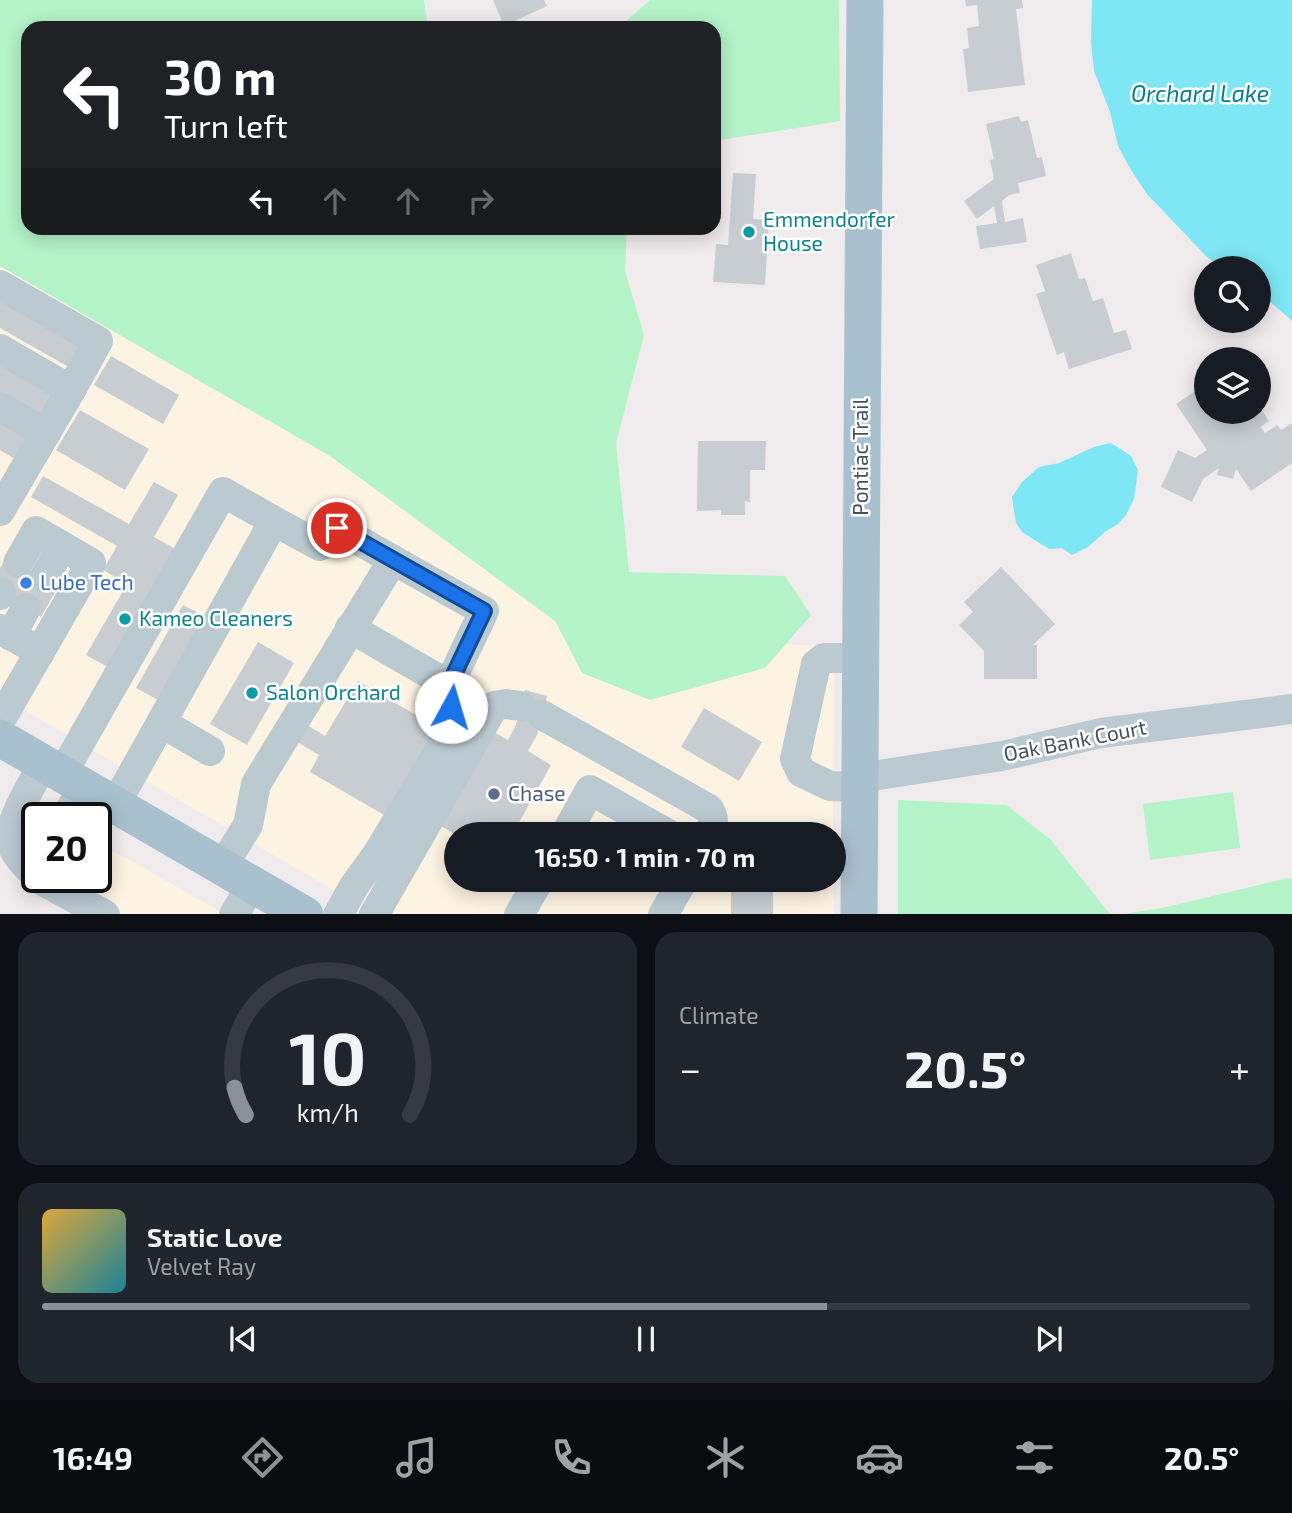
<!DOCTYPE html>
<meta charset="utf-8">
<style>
:root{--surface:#171b24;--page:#20242c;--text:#f1f3f6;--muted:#9ea1a6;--line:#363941;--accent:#8c9099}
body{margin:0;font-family:"Exo 2",sans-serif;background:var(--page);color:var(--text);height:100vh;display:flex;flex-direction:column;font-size:26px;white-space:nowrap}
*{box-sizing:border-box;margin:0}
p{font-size:23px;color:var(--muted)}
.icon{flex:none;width:38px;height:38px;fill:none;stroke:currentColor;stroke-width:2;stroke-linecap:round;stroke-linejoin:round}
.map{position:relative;height:914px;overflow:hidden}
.drawer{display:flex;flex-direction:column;gap:18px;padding:18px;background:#0d0f14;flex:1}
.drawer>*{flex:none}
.hud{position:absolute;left:21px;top:21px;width:700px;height:214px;border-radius:21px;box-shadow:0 4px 18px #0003;background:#202124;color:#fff;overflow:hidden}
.fabs{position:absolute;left:1194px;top:256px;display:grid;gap:14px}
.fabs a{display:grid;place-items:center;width:77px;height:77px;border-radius:50%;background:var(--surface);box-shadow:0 4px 18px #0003;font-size:35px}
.speed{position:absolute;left:21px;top:802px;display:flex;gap:14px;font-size:35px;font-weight:700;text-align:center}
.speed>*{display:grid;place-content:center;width:91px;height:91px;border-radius:50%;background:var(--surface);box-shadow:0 4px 18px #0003;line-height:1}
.speed .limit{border:4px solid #111;border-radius:10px;background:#fff;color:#111}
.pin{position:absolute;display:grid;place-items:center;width:60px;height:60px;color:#fff;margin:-30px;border:4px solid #fff;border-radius:50%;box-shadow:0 2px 7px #0007}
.me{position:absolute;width:77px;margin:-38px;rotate:6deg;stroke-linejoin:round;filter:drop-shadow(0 0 5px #0008)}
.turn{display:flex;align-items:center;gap:24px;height:147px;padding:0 28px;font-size:32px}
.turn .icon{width:91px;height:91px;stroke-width:2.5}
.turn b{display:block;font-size:49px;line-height:60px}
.lanes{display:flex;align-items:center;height:66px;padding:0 28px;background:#0003;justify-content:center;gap:35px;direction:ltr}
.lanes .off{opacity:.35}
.big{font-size:52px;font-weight:700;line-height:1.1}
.drawer .widget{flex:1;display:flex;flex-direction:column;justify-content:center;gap:10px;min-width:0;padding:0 24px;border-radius:21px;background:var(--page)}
.drawer .dial{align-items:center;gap:0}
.dial svg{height:182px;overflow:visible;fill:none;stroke:var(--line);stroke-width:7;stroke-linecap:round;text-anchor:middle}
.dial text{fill:var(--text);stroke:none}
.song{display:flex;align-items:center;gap:21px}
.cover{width:84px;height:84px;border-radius:10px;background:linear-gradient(135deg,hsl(40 70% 55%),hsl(190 70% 35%))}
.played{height:7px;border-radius:4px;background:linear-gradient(90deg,var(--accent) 65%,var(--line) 65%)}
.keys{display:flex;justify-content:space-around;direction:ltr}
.heat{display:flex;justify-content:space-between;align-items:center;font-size:38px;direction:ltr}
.drawer .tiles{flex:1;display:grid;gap:18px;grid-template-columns:1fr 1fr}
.widget:last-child{grid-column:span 2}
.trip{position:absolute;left:444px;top:822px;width:402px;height:70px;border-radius:35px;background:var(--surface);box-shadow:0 4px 18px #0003;font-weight:700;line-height:70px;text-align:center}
.tabs{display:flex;height:112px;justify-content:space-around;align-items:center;background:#090b0e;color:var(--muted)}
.tabs .icon{width:49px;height:49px}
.tabs .on{color:var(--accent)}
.tabs b{font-size:32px;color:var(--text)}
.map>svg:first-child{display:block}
.commercial{fill:#fdf3e3}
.green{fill:#b5f3c8}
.water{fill:#7ee6f4}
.building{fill:#c8cdd2}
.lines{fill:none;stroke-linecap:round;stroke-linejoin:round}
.minor-tunnel{stroke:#cdcdd0;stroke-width:30;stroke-dasharray:30 15;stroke-linecap:butt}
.minor{stroke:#bbc9d1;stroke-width:30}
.major{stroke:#a9c0cf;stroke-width:37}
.route-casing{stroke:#114b97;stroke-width:18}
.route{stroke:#1a73e8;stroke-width:12}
.culture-dot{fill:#0f9aa8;stroke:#fff;stroke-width:2.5}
.shop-dot{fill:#3f7fe0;stroke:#fff;stroke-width:2.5}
.service-dot{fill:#5c6f8a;stroke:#fff;stroke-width:2.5}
.labels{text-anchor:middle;stroke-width:5;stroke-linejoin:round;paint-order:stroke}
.culture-label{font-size:21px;fill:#0d838f;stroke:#fff;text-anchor:start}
.street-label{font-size:21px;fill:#43535c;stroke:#fff}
.shop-label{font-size:21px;fill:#366cbe;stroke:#fff;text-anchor:start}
.service-label{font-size:21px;fill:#4e5e75;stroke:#fff;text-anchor:start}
.water-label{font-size:23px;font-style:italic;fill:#038192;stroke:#fff}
</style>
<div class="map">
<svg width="1292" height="915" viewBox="0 0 1292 915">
<rect width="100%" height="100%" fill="#f0eced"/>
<g class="commercial">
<polygon points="0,266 254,410 632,635 834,647 833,835 457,835 457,880 833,880 834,914 375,914 0,696"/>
<polygon points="96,842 137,864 224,914 78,914 60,877 96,877"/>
</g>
<g class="green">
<polygon points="0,0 424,0 428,28 28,28 28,228 627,228 625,271 644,335 616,443 629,572 785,576 811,615 765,668 650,700 582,673 555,621 330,456 0,266"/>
<polygon points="650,0 839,0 840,121 714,141 714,28 618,28"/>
<polygon points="1233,792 1240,848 1150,860 1143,804"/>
<polygon points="898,800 1006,805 1050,839 1110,914 898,914"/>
<polygon points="1288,878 1292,879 1292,914 1124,914 1167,907"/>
</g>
<g class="water">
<polygon points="1092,0 1292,0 1292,321 1258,291 1258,268 1222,268 1206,256 1147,194 1131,170 1118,146 1110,112 1094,71 1091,43"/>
<polygon points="1111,443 1131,456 1138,470 1134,499 1126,515 1118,524 1106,531 1088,547 1072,555 1062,548 1049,549 1022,532 1016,523 1012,497 1022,482 1039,467 1059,463 1094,447"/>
</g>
<g class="building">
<polygon points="493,0 544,0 547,6 504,26"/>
<polygon points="965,0 1022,0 1023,8 1016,9 1025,85 968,92 963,49 969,48 967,28 979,26 977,5 966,6"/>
<polygon points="1019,116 1021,122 1028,120 1037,158 1042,157 1046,176 1018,183 1020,193 1009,195 1002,201 1005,222 1023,218 1027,242 980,249 976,226 997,223 994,206 977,219 964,201 994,179 990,160 994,159 986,124"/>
<polygon points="733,173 756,174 753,219 769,220 765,285 713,282 716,244 728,245"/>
<polygon points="1071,253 1079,279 1085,278 1093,301 1103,298 1114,333 1126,330 1132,349 1069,369 1064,352 1057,355 1036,294 1045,291 1036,265"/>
<polygon points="0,299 85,348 72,369 0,328"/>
<polygon points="111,356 179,395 163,424 94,385"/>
<polygon points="0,361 57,394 42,419 0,395"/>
<polygon points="1206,384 1206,411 1258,411 1258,404 1269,421 1261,427 1265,433 1277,425 1281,430 1292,423 1292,463 1251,491 1236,469 1233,479 1217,475 1219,468 1203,479 1192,502 1161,487 1178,450 1195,458 1207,450 1176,404"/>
<polygon points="80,410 149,449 125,490 56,450"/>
<polygon points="0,422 31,439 18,461 0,450"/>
<polygon points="698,441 766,441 765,470 750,470 750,502 745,501 745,515 721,515 721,510 697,511"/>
<polygon points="43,476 129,524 154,482 178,495 154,537 181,552 113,670 86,655 127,584 103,570 117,546 31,497"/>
<polygon points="7,557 58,587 41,617 0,593 0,568"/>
<polygon points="1001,567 1055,624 1033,645 1037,645 1037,679 984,679 984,651 959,625 973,612 964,602"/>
<polygon points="183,605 208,618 160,701 136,688"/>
<polygon points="258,642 294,663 247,745 210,724"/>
<polygon points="358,681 443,731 391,819 310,772 319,755 294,740 304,723 325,736"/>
<polygon points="525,690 547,696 537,735 528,751 551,765 512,835 456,835 436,823 490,730 508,740 516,725"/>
<polygon points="704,708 762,742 739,781 681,747"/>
<rect x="731" y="882" width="42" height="33"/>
</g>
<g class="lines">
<polyline class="minor-tunnel" points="13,600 30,570"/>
<g class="minor">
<polyline points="0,285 98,341 71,390"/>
<polyline points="0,349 71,390 0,511"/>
<polyline points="0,407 46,433"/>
<polyline points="393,560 484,611 449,685"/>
<polyline points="44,578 62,546"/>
<polyline points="0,595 1,593"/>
<polyline points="0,629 40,652"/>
<polyline points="11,636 26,608"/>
<path d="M542 715 709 809C715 819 714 825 708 835"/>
<polyline points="0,721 91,563 36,531 18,563"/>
<polyline points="162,723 210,751"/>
<polyline points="62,774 223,492 274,521"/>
<polyline points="859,778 1002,756 1101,733 1292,709"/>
<polyline points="859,787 830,786 801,772 795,759 816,664 824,658 860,658"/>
<polyline points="115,805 274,521 320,546 337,528 393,560 256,784 248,825 222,867"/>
<polyline points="66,817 84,787"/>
<polyline points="565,835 590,790 670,835"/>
<path d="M37 876C27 867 13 854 11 840 10 818 34 781 44 763"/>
<polyline points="43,881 105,915"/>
<polyline points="234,915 252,884"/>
<polyline points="338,915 354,886 378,853 452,730 449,685 350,628"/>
<polyline points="374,915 494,706 506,704 521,706"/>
<polyline points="519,915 539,880"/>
<polyline points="663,915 683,880"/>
</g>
<g class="major">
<polyline points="0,738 305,915"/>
<polyline points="859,915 865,0"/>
</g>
</g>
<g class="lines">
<defs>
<polyline id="route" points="337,528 484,611 449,685 451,707"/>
</defs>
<use href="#route" class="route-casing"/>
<use href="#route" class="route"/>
</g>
<g class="culture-dot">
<circle cx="749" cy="232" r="7"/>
<circle cx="125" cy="619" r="7"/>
<circle cx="252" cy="693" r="7"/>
</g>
<circle class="shop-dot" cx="26" cy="583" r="7"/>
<circle class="service-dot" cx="494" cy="794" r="7"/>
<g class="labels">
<g class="culture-label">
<text x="763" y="227">Emmendorfer<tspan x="763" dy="24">House</tspan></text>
<text x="139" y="626">Kameo Cleaners</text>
<text x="266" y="700">Salon Orchard</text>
</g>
<g class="street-label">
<text transform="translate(861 457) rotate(-90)" y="7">Pontiac Trail</text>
<text transform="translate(1075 741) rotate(-11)" y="7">Oak Bank Court</text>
</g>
<g class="shop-label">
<text x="40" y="590">Lube Tech</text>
</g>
<g class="service-label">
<text x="508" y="801">Chase</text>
</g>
<g class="water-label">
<text x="1200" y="102">Orchard Lake</text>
</g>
</g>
</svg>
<div class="fabs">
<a><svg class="icon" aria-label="search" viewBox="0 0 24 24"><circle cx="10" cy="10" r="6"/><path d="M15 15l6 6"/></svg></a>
<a><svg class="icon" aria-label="layers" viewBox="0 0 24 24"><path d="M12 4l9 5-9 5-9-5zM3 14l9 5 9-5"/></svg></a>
</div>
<div class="speed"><div class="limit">20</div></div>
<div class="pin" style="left:337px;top:528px;background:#d93025"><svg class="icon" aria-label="arrive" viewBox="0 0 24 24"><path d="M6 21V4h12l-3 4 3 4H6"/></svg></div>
<svg class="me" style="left:451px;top:707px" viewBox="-20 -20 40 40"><circle r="19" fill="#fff"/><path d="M0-13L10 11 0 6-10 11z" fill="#1a73e8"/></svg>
<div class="trip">16:50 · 1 min · 70 m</div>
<div class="hud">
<div class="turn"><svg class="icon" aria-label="left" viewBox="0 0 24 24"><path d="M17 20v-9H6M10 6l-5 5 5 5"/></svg><div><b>30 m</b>Turn left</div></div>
<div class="lanes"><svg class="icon" aria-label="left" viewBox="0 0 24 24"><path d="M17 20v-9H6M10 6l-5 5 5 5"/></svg><svg class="icon off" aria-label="ahead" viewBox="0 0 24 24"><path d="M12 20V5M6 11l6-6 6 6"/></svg><svg class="icon off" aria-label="ahead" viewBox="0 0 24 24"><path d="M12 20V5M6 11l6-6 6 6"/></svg><svg class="icon off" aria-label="right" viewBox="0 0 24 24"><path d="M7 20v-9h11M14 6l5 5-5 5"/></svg></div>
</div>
</div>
<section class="drawer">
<div class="tiles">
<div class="widget dial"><svg viewBox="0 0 100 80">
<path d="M14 69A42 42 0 1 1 86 69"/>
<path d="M14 69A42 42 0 0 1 9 57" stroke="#8c9099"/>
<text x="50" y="56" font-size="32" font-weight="700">10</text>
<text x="50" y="72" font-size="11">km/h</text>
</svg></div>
<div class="widget"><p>Climate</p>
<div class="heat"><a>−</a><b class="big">20.5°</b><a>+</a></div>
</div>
<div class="widget">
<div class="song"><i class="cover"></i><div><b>Static Love</b><p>Velvet Ray</p></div></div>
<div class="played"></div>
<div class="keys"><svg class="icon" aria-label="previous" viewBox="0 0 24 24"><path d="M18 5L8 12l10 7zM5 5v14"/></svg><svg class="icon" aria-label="pause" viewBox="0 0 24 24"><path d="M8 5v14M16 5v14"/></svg><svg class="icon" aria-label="next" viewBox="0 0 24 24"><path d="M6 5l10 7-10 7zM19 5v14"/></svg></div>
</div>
</div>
</section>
<nav class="tabs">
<b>16:49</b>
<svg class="icon on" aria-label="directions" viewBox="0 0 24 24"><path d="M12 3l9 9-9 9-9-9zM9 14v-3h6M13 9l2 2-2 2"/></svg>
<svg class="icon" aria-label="music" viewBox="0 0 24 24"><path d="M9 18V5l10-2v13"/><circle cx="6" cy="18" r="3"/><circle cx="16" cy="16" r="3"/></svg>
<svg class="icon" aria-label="phone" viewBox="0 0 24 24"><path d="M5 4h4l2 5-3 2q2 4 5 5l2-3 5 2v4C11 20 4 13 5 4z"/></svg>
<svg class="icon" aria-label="climate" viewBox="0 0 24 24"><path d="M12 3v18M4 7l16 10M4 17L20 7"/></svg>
<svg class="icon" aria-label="car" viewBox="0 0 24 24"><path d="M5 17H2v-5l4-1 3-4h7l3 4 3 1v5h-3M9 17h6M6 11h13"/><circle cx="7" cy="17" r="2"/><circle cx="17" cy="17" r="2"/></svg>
<svg class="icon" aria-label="filters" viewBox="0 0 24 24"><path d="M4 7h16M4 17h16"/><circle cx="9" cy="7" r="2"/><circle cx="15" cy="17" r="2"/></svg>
<b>20.5°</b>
</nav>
